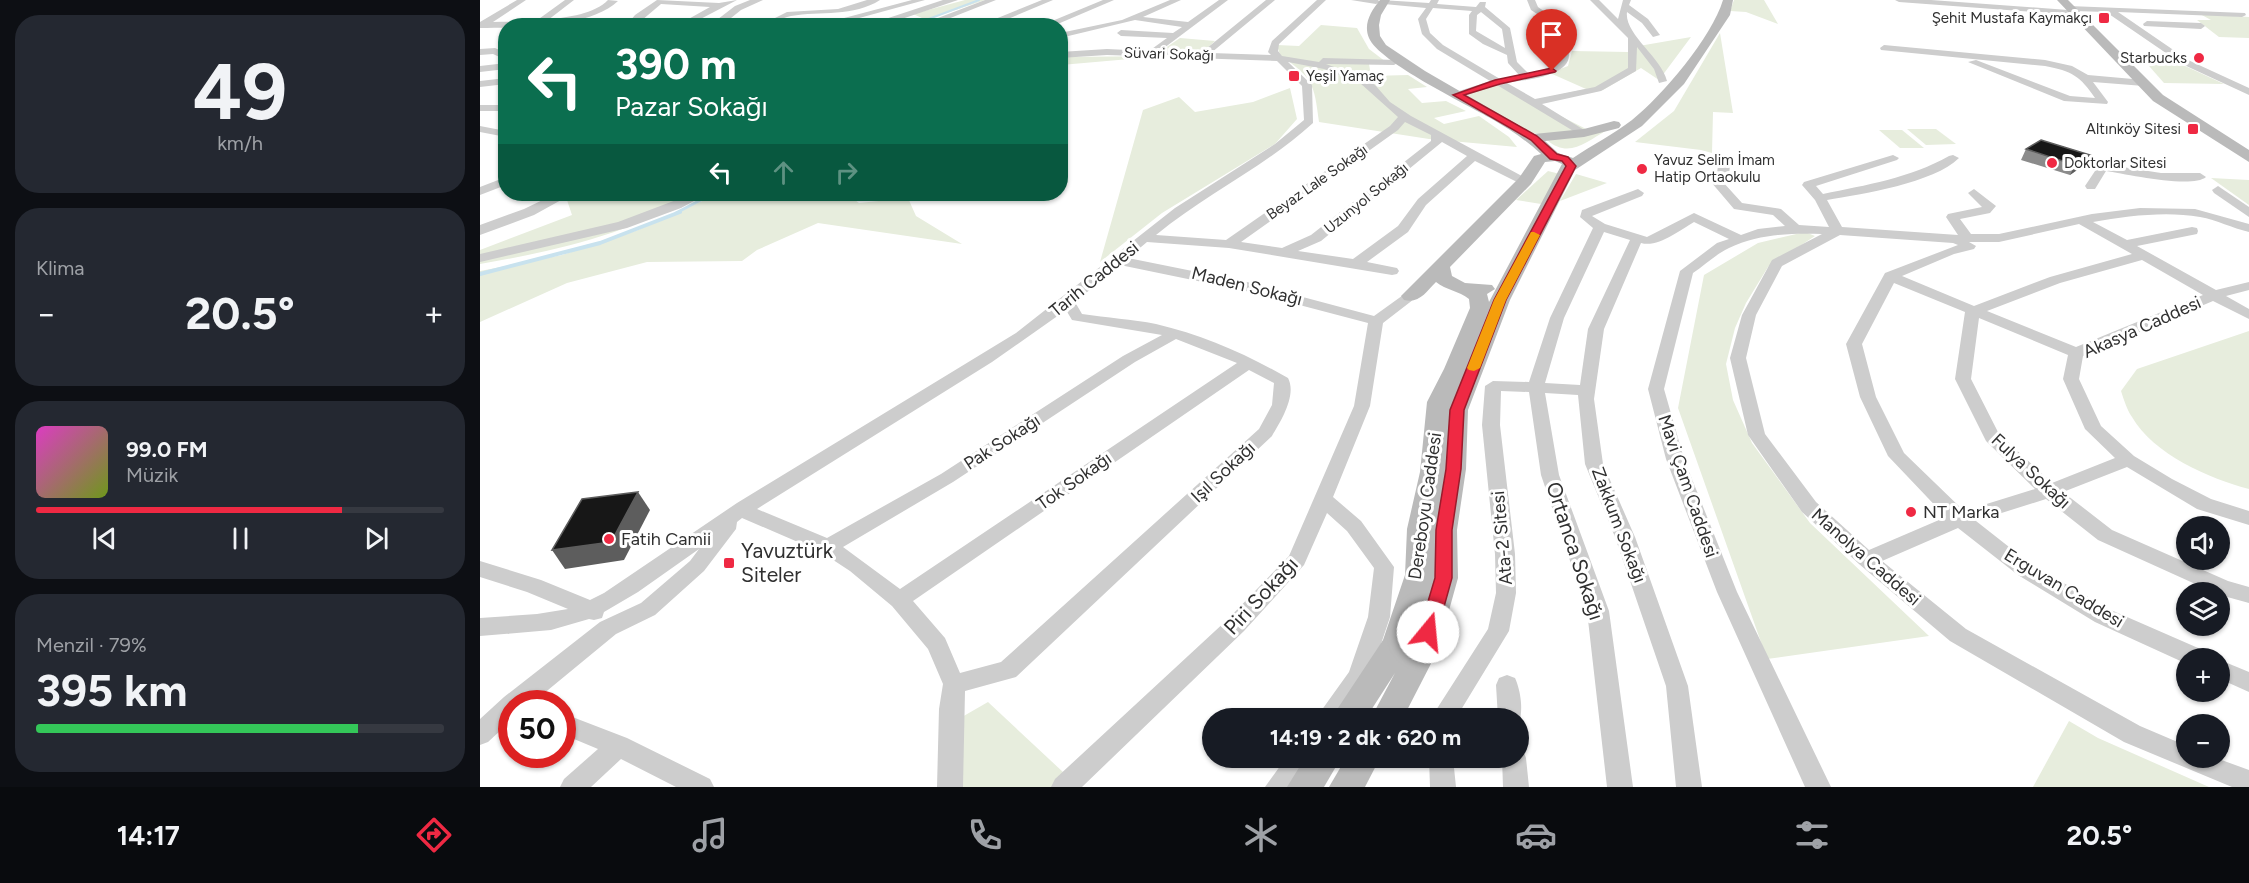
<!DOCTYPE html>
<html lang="tr">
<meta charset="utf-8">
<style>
:root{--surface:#171b24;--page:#242831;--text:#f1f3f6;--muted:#9ea1a6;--line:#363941;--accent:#ef2943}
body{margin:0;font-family:Figtree,sans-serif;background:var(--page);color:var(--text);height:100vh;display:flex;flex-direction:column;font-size:22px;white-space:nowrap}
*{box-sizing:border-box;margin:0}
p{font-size:20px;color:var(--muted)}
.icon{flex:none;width:33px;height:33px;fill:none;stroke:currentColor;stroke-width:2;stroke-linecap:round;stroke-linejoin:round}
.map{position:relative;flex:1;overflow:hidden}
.drawer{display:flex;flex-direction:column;gap:15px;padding:15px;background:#0d0f14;width:480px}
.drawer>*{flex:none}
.top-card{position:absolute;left:18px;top:18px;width:570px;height:183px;border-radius:24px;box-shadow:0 2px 4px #0004;background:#0b6e4f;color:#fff;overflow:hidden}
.fabs{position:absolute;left:1696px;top:516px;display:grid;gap:12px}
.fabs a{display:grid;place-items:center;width:54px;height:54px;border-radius:50%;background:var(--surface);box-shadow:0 2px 4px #0004;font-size:30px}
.speed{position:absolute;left:18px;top:690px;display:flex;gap:12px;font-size:30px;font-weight:700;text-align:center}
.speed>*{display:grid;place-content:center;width:78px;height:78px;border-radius:50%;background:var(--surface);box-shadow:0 2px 4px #0004;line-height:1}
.speed .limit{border:9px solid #d22;background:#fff;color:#111}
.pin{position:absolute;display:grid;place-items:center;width:51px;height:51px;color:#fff;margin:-62px -26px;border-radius:50% 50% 50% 0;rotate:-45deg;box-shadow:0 0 6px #0007}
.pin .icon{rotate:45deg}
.me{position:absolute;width:66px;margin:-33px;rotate:17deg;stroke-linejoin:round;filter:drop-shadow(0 0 4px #0008)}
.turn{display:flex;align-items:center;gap:21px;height:126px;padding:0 18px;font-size:27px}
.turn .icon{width:78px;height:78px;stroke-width:2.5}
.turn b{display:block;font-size:42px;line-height:51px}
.lanes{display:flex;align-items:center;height:57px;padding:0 18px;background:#0003;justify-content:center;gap:30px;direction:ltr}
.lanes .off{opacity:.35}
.big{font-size:45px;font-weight:700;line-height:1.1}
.drawer .widget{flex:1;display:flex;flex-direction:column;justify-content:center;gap:9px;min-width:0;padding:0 21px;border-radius:24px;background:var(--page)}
.drawer .dial{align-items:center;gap:0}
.dial b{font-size:78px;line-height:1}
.song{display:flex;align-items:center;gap:18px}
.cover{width:72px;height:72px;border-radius:9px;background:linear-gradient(135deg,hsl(310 70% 55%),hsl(80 70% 35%))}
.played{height:6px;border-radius:3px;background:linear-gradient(90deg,var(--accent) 75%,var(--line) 75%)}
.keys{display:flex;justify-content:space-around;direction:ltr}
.heat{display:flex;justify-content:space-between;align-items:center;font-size:33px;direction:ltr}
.charge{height:9px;border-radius:4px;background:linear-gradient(90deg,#34c759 79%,var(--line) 0)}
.trip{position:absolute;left:722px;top:708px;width:327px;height:60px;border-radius:30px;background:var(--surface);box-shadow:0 2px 4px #0004;font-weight:700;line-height:60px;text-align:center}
.tabs{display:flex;height:96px;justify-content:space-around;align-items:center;background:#090b0e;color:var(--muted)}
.tabs .icon{width:42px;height:42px}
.tabs .on{color:var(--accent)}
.tabs b{font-size:27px;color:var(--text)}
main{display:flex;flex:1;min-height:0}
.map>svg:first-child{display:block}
.green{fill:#e7eddd}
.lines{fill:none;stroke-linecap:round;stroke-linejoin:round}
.stream-far2{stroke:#c8e2ee;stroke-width:2}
.stream-far1{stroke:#c8e2ee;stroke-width:3}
.stream{stroke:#c8e2ee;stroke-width:4}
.minor{fill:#cdcdcd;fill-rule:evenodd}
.tertiary{fill:#cdcdcd;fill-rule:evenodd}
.secondary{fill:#bababa;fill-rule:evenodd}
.wall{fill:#8b8b8b}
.shaded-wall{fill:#5d5d5d}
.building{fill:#171717;stroke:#5d5d5d;stroke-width:1.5}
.route{fill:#ef2943;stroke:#9b1b2c;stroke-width:1.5}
.slow{fill:#f59e0b}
.poi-dot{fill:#ef2943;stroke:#fff;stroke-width:2}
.labels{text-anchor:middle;stroke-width:6;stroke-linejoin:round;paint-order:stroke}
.far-poi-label{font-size:15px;fill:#303030;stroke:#fff;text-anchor:end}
.far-street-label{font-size:15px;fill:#303030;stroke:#fff}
.street-label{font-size:18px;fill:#303030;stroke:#fff}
.poi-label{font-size:18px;fill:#303030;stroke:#fff;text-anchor:start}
.near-poi-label{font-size:21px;fill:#303030;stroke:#fff;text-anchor:start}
.near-street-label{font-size:21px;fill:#303030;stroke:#fff}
</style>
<main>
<section class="drawer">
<div class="widget dial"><b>49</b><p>km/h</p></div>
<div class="widget"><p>Klima</p>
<div class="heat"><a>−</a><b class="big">20.5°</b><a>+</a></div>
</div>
<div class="widget">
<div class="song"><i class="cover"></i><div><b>99.0 FM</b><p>Müzik</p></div></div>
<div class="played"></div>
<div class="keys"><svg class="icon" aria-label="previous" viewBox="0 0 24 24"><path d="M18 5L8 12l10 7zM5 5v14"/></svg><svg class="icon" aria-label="pause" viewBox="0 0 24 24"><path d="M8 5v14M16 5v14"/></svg><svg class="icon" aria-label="next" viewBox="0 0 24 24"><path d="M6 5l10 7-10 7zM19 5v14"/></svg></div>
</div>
<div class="widget"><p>Menzil · 79%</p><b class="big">395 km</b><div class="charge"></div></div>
</section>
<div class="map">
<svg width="1769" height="787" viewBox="0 0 1769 787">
<rect width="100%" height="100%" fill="#fff"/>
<g class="green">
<polygon points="485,0 505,0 432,25 399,26 410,22 417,25 442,18 433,14"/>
<polygon points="1254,0 1284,0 1298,24 1266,12 1250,11"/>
<polygon points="1720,14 1769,17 1769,38 1739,37 1717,20 1731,20"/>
<path d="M841 25 877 28 889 49 906 62 889 64 891 76 928 75 947 87 928 89 942 103 966 101 986 111 954 118 964 124 999 116 1029 137 1037 147 949 139 839 122C834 83 833 78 800 55L797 45 819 46Z"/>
<polygon points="1240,33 1253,113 1233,112 1232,153 1221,150 1155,142 1194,111"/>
<polygon points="1211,37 1179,80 1161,68 1123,90 1057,104 1108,130 1068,135 1051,133 981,93 1022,83 1054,100 1106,89 1070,73 1088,66 1092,51 1148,52 1153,47"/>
<polygon points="700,38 735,41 722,53 681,51"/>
<polygon points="684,56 581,65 581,57"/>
<polygon points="1662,58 1690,59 1744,84 1684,83"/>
<polygon points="810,88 817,119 795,144 682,213 620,262 663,110 699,97 715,112 773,102"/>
<polygon points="1427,129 1456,129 1476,144 1446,145"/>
<path d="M1127 130C1106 142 1089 159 1067 140Z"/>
<polygon points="1399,130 1422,130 1444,148 1420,148"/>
<polygon points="1068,171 1080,174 1061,204 1036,200"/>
<polygon points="1096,174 1127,183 1080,201"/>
<polygon points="1731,178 1769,180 1769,205"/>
<path d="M94 194H157L182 201 196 194H219C151 233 77 251 0 264V250L92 215 86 197Z"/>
<polygon points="257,194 367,194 379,203 428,198 436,216 482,244 338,223 277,250 262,261 167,262 87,283 0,322 0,271 82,255 158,230 231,197"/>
<polygon points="1325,232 1335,236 1288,267 1266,303 1255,328 1246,364 1253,400 1272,443 1330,523 1449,636 1287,659 1198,408 1224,275 1278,243"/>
<path d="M1769 331V489C1730 479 1673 454 1652 417 1647 410 1644 400 1641 391L1657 369Z"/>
<polygon points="508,702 599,787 480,787 475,721"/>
<polygon points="1589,721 1618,738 1729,787 1553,787"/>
</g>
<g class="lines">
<polyline class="stream-far2" points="430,26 499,0"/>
<polyline class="stream-far1" points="196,213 232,194"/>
<polyline class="stream" points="0,274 120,243 200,212"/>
<g class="minor">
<path d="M37 0H46L13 22 56 21 85 0H94L68 20C87 17 115 14 128 0L138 1C108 29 38 27 0 28V22Z"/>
<polygon points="177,0 239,3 257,0 207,26 196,26 230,7 181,4 155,26 146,26 155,15"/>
<path d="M387 0H400C374 17 340 11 311 16 299 18 292 26 279 26L307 12 358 9Z"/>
<polygon points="432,0 445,0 350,26 334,26"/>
<polygon points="505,0 516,0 450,26 437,26"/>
<polygon points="562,0 573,0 511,26 498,26"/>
<polygon points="623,0 634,0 573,26 560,26"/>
<path d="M690 0H701L663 17 708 22 739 0H748L680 51 721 53 786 0H795L731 53 791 55 788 52 792 41 837 0H846L799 44 798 51 802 56 839 62 843 58 917 60 919 62 914 65 846 64 886 79 895 85 910 102 931 116 1051 181 1049 184H1041L995 161 946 205 928 232 887 262 917 268 919 271 917 274 912 275 749 248 667 242 648 258 767 282 894 316 926 293H936L938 296 903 323 890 406 853 497 881 521 914 567 910 617 890 677 861 718H836L869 672 888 617 894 568 867 531 847 513 824 565 764 631 602 787H571L575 779 748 619 809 556 874 406 888 323 766 291 640 265 595 302 602 314C627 318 652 319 676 324 723 335 766 354 808 378 817 395 801 421 792 436L536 677 485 691 483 787H457L459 709 463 684 448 649 412 606 370 571 341 552 262 518 257 522 256 529 224 571 175 615 136 634 51 704H32V720L8 742 0 745V719L24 697 120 622 161 603 210 561 219 549 158 592 124 612 122 618 114 620 109 619 71 630 0 636V618L57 614 88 609 47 592 0 577V561L61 580 110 600 124 593 257 503 536 333 695 208 795 144 824 120 822 86 797 61 627 55 580 58V52L627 49 669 51 687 38 641 36 637 33 641 30 693 33 702 27 655 20 580 38V33L642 20ZM808 62 844 69 880 83 918 117 910 126 746 240 676 235C726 194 785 167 833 123L832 85ZM925 122 951 135V141L831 235 802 248 761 242 918 130ZM962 142 987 156 938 199 918 226 873 259 818 251 841 241ZM586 310 592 320 682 335 643 356 461 474 347 538 277 509 512 362ZM696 339 757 363 420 589 363 547 473 482 655 362ZM769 370 794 383 792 405 779 429 521 662 480 673 465 638 433 601Z"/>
<polygon points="871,0 898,0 900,2 896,4"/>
<path d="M901 0 949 3 951 0H959L957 4 996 7 1000 2H1006L1005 7 1030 28 1037 62 1048 73C1084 66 1081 61 1077 27L1051 10 1047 0H1055L1058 7 1085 26C1087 35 1089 46 1089 55 1089 77 1044 80 1027 83L1055 99 1115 87 1148 68V38L1110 0H1119L1138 19 1143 0H1151L1149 5 1168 19 1180 35 1173 37 1162 23 1147 12C1144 34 1181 57 1187 81L1179 83 1174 69 1157 47 1156 71 1121 91 1062 104 1109 133 1108 135H1100L1017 85 981 97H973V93L1010 81 957 49 942 34 938 19 946 8 904 4 900 2ZM953 8 992 11 989 15V34L1003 44 1027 55 1028 63 1039 75 1020 79 963 45 950 33 946 19ZM1001 12 1022 29 1025 48 996 31 997 15Z"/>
<polygon points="1415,0 1451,0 1588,10 1585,8 1589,6 1765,13 1766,15 1762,17 1638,12 1708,60 1769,88 1769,95 1702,64 1626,12 1594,11 1598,13 1594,15 1419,2"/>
<polygon points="1667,21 1721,23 1725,26 1721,29 1664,26 1663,24"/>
<path d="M1404 45 1565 60 1592 66 1608 75 1664 80 1669 83 1664 86 1613 82 1628 102 1627 104 1584 101 1488 62 1496 60 1590 96 1615 98C1600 76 1592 71 1565 66L1401 50 1400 48Z"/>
<polygon points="0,49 15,48 26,53 26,60 13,54 0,55"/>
<polygon points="26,63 26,69 0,72 0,66"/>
<rect x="0" y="105" width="26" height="6"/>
<polygon points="0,126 26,131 26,137 0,132"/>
<path d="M1413 155 1419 158 1417 160 1336 186 1343 194C1386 185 1430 178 1469 156L1473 155 1479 158C1454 183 1382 194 1347 200L1362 227 1478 235 1466 217 1468 214 1502 207 1488 193 1494 189 1516 206 1510 213 1480 219 1491 234H1519L1612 214 1660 208 1715 209 1769 224V232C1752 228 1737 220 1720 217 1685 211 1648 216 1613 222L1647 240 1712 227 1717 228 1718 231 1717 234 1657 246 1736 290 1769 282V290L1746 296 1769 309V319L1733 301 1603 356 1599 379 1621 426 1654 456 1692 479 1731 499 1769 511V525L1717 509 1647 467 1583 492 1632 530 1748 581 1769 587V603L1740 595V592H1733L1618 540 1566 499 1496 521 1552 565 1631 610 1725 651 1728 658H1707V664L1615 622 1538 575 1478 528 1402 561 1486 629 1660 726 1707 746V758H1736L1769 770V787H1752L1644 742 1470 641 1379 564 1322 512 1268 435 1250 358 1262 315 1292 260 1342 234C1310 233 1279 234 1249 248 1236 254 1225 265 1213 273L1184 389 1204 459 1257 592 1351 787H1325L1237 592 1186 459 1168 389 1200 271 1237 243 1249 239 1214 222C1200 230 1178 248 1161 243L1124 329 1114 399 1123 464 1155 537 1208 686 1222 787H1196L1186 686 1135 537 1105 464 1098 395 1065 393 1079 475 1129 611 1153 787H1127L1107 611 1061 475 1049 392 1021 391 1020 425 1035 554 1036 593 1029 631 976 718H951L1008 629 1016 593 1015 554 1002 425 1005 386 1013 381 1049 382 1070 318 1113 228 1100 217 1102 210 1158 189 1164 193 1162 196 1112 216 1125 224 1167 237 1214 213 1261 235 1278 229 1305 226 1293 215 1254 209 1231 182 1237 174 1238 165 1244 162 1250 165 1249 175 1243 182 1262 203 1301 209 1319 225 1349 227 1335 200 1322 185 1324 182ZM1599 224 1652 254 1570 277 1494 306 1422 276 1474 254 1494 249 1496 246 1489 242H1519ZM1124 232 1150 240 1108 329 1100 385 1065 383 1084 318ZM1360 235 1473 243 1478 245 1405 273 1366 344 1380 397 1408 456 1466 517 1389 550 1336 502 1285 434 1266 358 1276 315 1302 266ZM1662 260 1723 295 1596 347 1507 311 1580 283ZM1414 283 1485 312 1475 379 1506 441 1555 489 1484 511 1424 453 1396 397 1382 344ZM1499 318 1588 355 1583 379 1605 429 1635 458 1572 483 1519 434 1491 379Z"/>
<path d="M1623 164 1681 173H1720L1726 177C1712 189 1646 174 1626 171L1615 189H1607L1605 186 1619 165Z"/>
<polygon points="26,177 26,185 0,195 0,187"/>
<polygon points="1738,186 1769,207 1769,217 1734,193 1732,190"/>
<polygon points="212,194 227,194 201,208 147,228 0,262 0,254 138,222"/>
<polygon points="1740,660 1769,672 1769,692 1740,679"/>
<path d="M1027 675 1035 678C1041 691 1044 713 1038 725V718H1018L1016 685 1019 678Z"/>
<polygon points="82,713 147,738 230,779 234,787 196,787 141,759 111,787 80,787 84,779 118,749 82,734"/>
<polygon points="1038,748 1043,750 1046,758 1049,787 1023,787 1022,758 1038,758"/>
<polygon points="806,758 832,758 813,787 785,787"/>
<polygon points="949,758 973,758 976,787 950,787"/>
</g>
<g class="tertiary">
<polygon points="270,0 283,0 261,10 241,26 229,26 255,6"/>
<polygon points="463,0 478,0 401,26 384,26"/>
<polygon points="26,78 26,84 0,87 0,81"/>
<polygon points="75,194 92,194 54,215 0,235 0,225 44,209"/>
</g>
<g class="secondary">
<path d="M900 0H910L901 15 899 25 900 36 906 45 945 71 1054 134 1104 129 1134 121 1139 122 1141 125 1139 128 1104 137 1065 141 1078 153 1093 158C1112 145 1134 134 1152 120 1182 96 1232 37 1243 0H1253L1250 15 1204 84 1162 126 1095 170 1030 300 988 410 986 469 977 530 978 578 958 650 923 718H891L915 673 886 718H853L858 708 903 640 925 575 927 529 940 472 947 402 964 369 990 308 989 299C979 291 966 290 956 282 946 292 939 304 924 300L921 296 1039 178 1054 156 1061 154C1046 140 1029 129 1012 119 986 104 899 62 889 38 883 24 891 11 900 0ZM1075 161 1082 164 1009 302 1007 294 1015 289 1012 285 985 283 972 276 970 267 1051 184 1065 162Z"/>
<polygon points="1577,0 1588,0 1683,95 1769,150 1769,162 1673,101"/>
<polygon points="825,758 861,758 844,787 807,787"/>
<polygon points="866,758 900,758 885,787 849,787"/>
</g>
</g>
<polygon class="wall" points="1546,149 1610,155 1604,165 1590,175 1541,160"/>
<g class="shaded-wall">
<polygon points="1610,155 1604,165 1590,175 1595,165"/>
<polygon points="158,492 170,510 144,560 85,569 72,550"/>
</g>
<g class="building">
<polygon points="1561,140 1610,155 1595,165 1546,149"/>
<polygon points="158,492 131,542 72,550 102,499"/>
</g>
<polygon class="route" points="1072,68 1076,71 1075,72 1020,84 984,95 1057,136 1077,154 1088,157 1096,166 1026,300 984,410 981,469 972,530 972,578 957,632 954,637 948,639 942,637 939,632 955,578 956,530 966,469 970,410 1014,300 1086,166 1082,161 1070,159 1051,140 973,95 1015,80"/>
<polygon class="slow" points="1051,232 1054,232 1060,235 1026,300 1000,368 994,371 989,370 987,368 1014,300"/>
<g class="poi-dot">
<rect x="1618" y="12" width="12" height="12" rx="3"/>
<circle cx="1719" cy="58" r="6"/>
<rect x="808" y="70" width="12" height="12" rx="3"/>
<rect x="1707" y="123" width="12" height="12" rx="3"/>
<circle cx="1572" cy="163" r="6"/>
<circle cx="1162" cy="169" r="6"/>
<circle cx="1431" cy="512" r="6"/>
<circle cx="129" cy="539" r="6"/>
<rect x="243" y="557" width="12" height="12" rx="3"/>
</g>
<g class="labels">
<g class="far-poi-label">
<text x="1612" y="23">Şehit Mustafa Kaymakçı</text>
<text x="1707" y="63">Starbucks</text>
<text x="826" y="81" text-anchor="start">Yeşil Yamaç</text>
<text x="1701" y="134">Altınköy Sitesi</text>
<text x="1174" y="165" text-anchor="start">Yavuz Selim İmam<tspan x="1174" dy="17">Hatip Ortaokulu</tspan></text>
<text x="1584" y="168" text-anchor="start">Doktorlar Sitesi</text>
</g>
<g class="far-street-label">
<text transform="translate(689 54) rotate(2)" y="5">Süvari Sokağı</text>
<text transform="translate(837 182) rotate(-35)" y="5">Beyaz Lale Sokağı</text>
<text transform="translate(886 198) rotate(-39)" y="5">Uzunyol Sokağı</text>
</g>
<g class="street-label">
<text transform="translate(614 279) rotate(-39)" y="6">Tarih Caddesi</text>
<text transform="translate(767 286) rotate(14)" y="6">Maden Sokağı</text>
<text transform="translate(1662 327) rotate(-24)" y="6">Akasya Caddesi</text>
<text transform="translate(522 442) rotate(-33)" y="6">Pak Sokağı</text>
<text transform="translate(1551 471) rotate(43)" y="6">Fulya Sokağı</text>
<text transform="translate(743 472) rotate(-43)" y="6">Işıl Sokağı</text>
<text transform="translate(594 481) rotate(-35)" y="6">Tok Sokağı</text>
<text transform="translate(1208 486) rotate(71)" y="6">Mavi Çam Caddesi</text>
<text transform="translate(945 506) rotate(-82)" y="6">Dereboyu Caddesi</text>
<text transform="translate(1139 525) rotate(69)" y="6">Zakkum Sokağı</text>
<text transform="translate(1022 538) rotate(-95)" y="6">Ata-2 Sitesi</text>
<text transform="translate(1386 557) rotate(41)" y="6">Manolya Caddesi</text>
<text transform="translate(1584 588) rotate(31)" y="6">Erguvan Caddesi</text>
</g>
<g class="poi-label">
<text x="1443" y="518">NT Marka</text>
<text x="141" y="545">Fatih Camii</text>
</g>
<g class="near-poi-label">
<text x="261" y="558">Yavuztürk<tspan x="261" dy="24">Siteler</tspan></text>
</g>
<g class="near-street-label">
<text transform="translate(1095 551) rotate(72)" y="7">Ortanca Sokağı</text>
<text transform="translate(781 596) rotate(-47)" y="7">Piri Sokağı</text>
</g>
</g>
</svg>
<div class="fabs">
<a><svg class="icon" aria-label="sound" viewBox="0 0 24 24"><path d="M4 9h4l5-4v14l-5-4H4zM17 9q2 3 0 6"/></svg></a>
<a><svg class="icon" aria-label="layers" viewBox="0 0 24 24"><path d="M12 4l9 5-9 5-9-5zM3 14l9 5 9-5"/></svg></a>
<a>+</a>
<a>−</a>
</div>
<div class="speed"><div class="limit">50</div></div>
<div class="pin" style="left:1072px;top:71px;background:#d93025"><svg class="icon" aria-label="arrive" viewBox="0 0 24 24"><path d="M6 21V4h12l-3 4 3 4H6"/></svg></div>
<svg class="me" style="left:948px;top:632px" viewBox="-20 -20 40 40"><circle r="19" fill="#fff"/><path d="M0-13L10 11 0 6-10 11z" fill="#ef2943"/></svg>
<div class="trip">14:19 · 2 dk · 620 m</div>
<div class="top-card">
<div class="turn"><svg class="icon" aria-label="left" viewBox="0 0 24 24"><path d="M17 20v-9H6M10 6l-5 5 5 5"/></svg><div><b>390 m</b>Pazar Sokağı</div></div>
<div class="lanes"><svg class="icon" aria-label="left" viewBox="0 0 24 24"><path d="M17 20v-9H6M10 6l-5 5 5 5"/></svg><svg class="icon off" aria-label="ahead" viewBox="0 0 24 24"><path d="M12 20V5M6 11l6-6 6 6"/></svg><svg class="icon off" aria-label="right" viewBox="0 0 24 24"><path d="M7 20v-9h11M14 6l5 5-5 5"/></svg></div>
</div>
</div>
</main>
<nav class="tabs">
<b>14:17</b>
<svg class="icon on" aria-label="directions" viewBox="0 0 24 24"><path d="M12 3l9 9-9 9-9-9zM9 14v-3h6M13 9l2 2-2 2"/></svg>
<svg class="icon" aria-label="music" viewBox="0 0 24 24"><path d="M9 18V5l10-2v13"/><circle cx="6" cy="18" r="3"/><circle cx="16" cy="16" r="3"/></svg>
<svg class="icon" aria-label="phone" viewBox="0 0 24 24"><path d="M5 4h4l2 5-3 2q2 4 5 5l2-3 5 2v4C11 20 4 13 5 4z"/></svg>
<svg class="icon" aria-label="climate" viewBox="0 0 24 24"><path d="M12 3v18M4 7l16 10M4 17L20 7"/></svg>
<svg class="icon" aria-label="car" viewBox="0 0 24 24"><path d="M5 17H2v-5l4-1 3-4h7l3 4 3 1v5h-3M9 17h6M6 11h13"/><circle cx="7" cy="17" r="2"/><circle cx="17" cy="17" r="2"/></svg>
<svg class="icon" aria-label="filters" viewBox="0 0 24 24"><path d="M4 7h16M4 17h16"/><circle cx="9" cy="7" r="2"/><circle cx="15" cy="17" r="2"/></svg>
<b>20.5°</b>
</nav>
